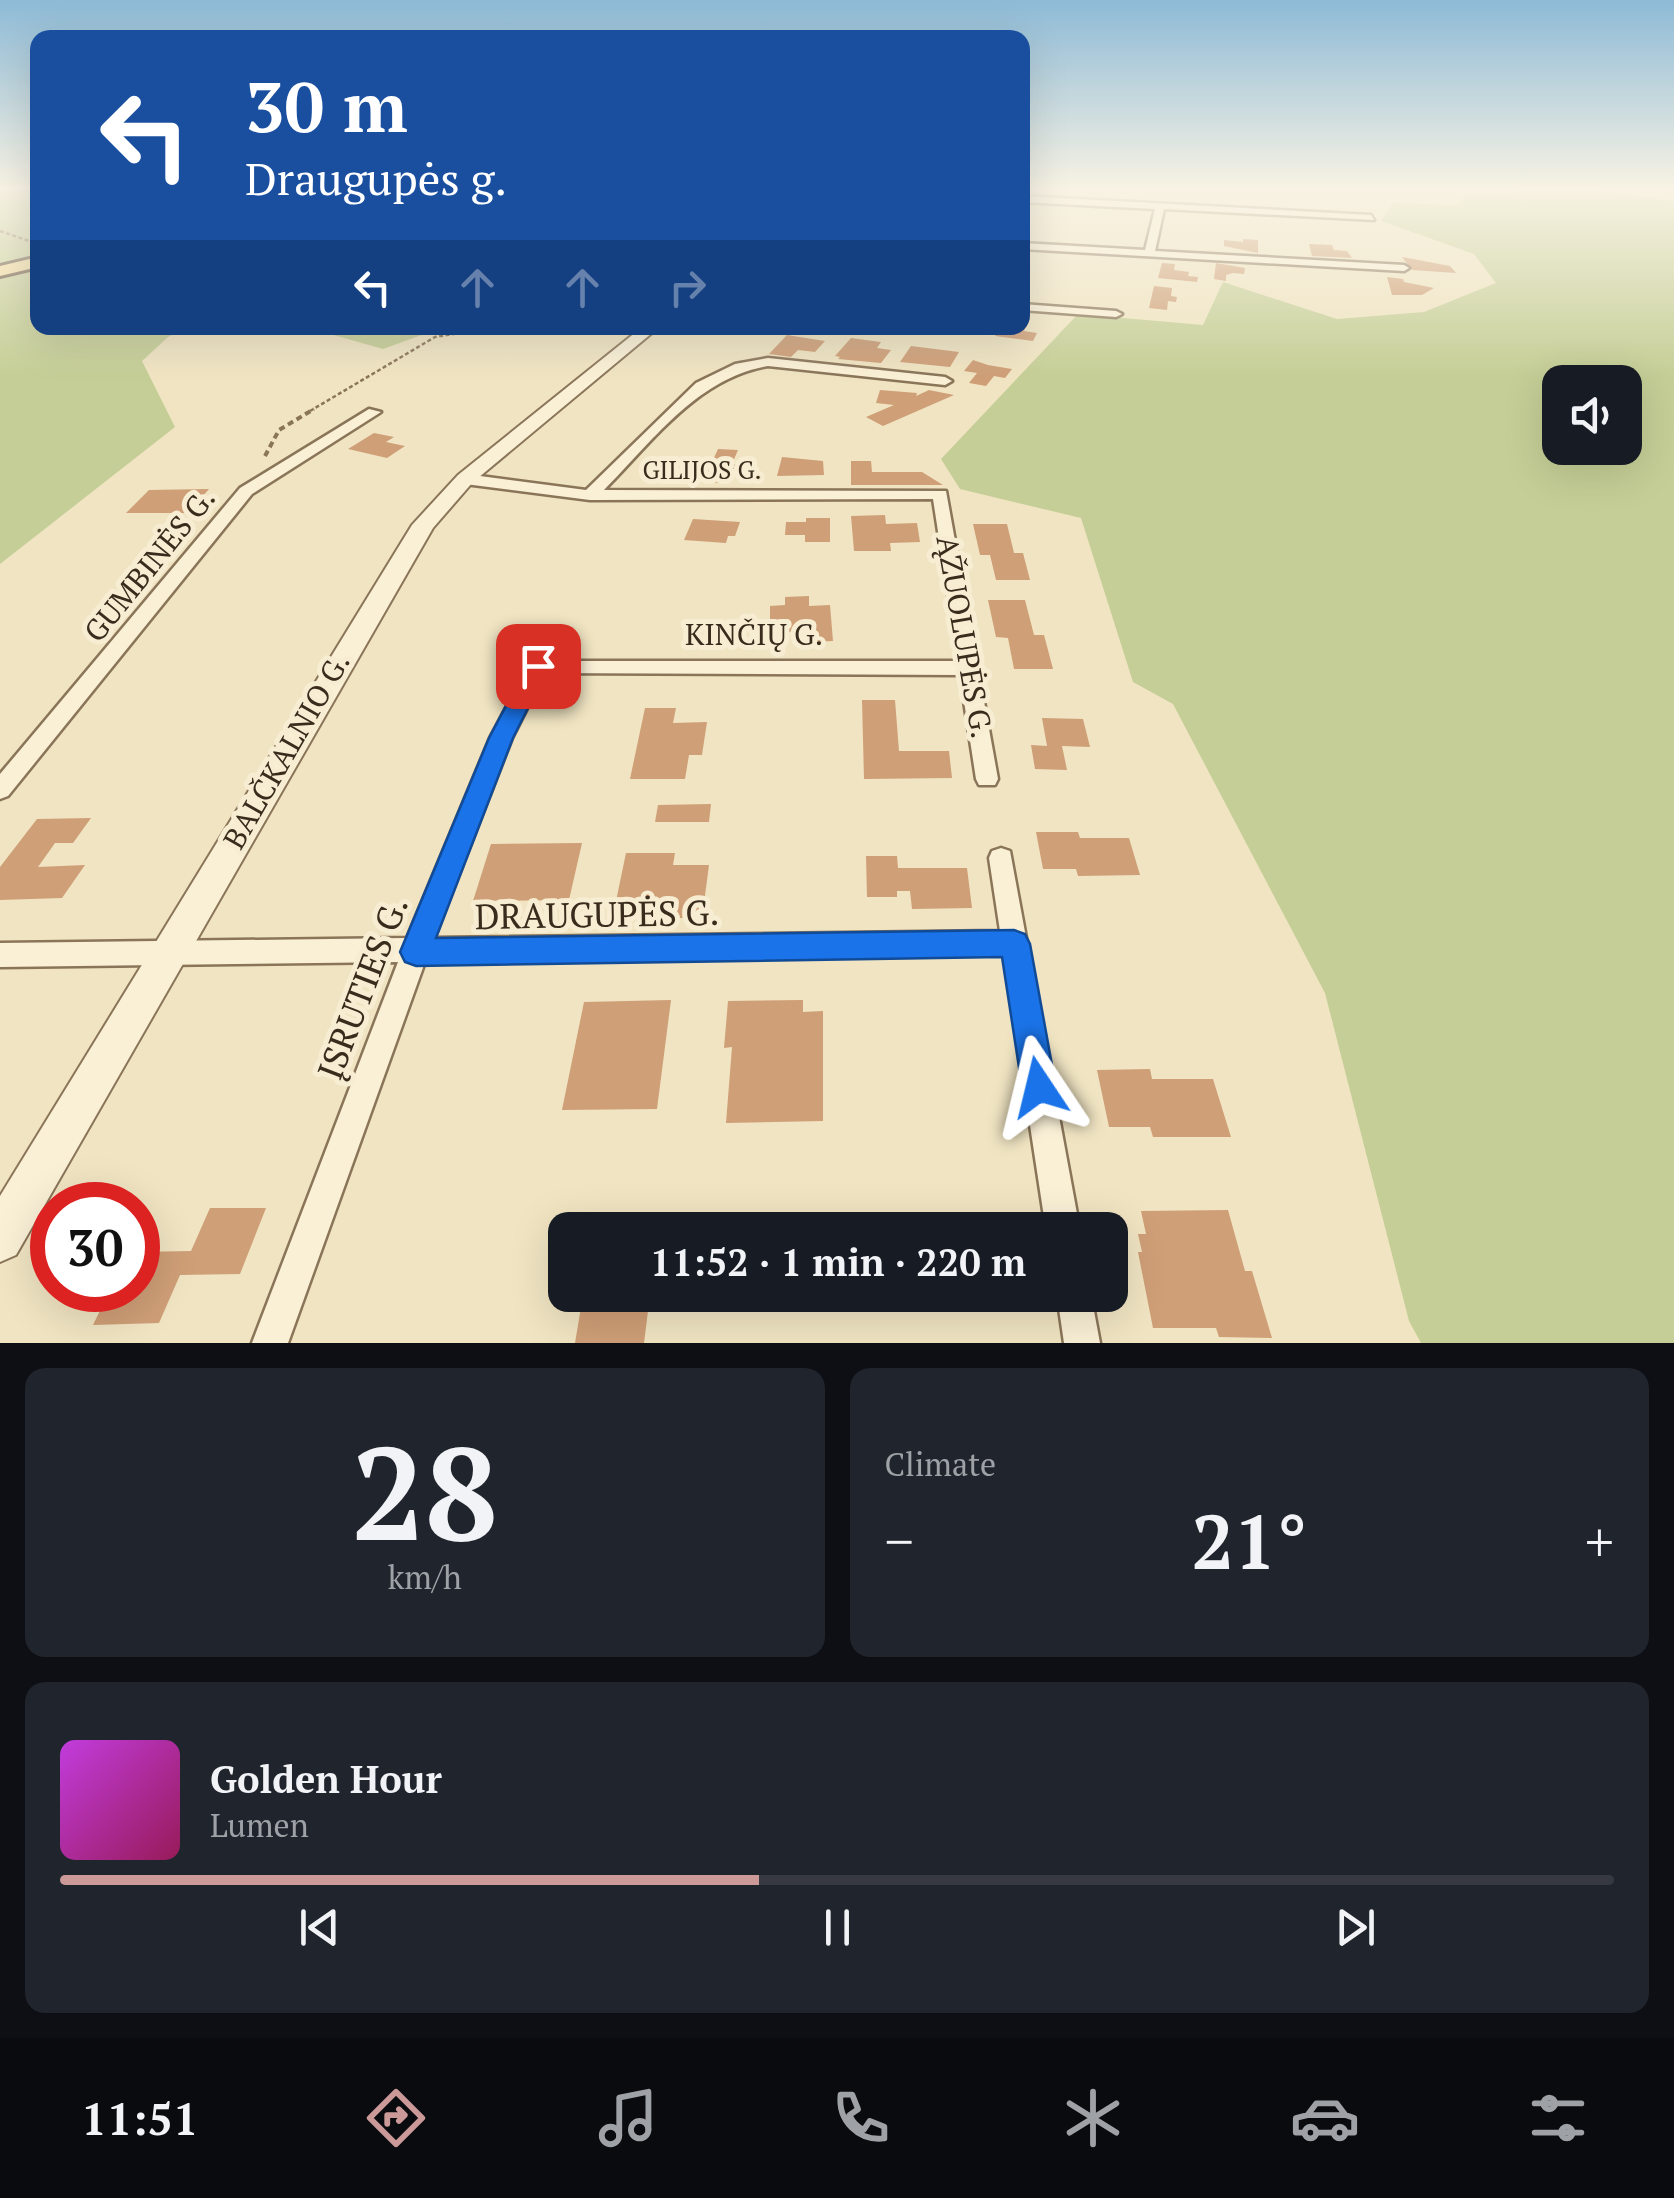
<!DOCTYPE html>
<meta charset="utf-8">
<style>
:root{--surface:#171b24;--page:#20242c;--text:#f1f3f6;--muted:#9ea1a6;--line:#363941;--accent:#ca9998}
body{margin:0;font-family:"PT Serif",serif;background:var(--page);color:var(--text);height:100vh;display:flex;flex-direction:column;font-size:38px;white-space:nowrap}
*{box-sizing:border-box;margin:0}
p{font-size:32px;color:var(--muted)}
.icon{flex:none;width:55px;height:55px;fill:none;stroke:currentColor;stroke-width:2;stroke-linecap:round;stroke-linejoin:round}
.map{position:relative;height:1343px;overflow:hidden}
.side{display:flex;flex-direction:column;gap:25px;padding:25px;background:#0d0f14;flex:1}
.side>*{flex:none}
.top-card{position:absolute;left:30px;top:30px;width:1000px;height:305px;border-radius:20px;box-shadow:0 10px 40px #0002;background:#1a4fa0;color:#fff;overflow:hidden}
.controls{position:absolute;left:1542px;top:365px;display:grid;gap:20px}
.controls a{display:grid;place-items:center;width:100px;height:100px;border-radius:20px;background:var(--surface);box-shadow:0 10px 40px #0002;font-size:50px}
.speed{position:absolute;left:30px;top:1182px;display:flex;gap:20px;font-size:50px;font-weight:700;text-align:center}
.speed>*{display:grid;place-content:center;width:130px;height:130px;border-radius:50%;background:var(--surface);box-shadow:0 10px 40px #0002;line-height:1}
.speed .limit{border:15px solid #d22;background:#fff;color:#111}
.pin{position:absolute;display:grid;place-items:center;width:85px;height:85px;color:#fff;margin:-42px;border-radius:20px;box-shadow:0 5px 15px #0006}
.me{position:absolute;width:110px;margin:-55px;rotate:350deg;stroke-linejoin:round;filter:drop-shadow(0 0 8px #0008)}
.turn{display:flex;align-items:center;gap:35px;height:210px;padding:0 50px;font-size:45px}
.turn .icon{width:130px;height:130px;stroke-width:2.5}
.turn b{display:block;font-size:70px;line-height:85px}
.lanes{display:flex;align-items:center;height:95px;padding:0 50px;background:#0003;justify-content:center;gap:50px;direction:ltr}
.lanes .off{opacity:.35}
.big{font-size:75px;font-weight:600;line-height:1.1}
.side .tile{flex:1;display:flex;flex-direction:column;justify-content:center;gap:15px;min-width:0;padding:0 35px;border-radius:20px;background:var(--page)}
.side .dial{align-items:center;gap:0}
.dial b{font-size:130px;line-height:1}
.song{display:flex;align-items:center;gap:30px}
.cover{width:120px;height:120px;border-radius:15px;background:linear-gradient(135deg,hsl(290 70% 55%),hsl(330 70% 35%))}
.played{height:10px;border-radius:5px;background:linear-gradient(90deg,var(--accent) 45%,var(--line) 45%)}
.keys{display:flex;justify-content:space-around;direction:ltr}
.heat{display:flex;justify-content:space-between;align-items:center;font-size:55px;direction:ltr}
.side .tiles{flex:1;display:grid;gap:25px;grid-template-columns:1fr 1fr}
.tile:last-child{grid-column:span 2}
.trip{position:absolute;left:548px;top:1212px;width:580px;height:100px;border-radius:20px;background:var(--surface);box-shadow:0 10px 40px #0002;font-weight:600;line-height:100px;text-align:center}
.dock{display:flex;height:160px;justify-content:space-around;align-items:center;background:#090b0e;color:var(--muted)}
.dock .icon{width:70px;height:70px}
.dock .selected{color:var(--accent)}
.dock b{font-size:45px;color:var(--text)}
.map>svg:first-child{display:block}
.green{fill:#c5ce96;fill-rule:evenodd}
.building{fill:#cf9f77}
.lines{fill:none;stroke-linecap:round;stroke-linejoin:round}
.minor-casing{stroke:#8a7559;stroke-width:5}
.tertiary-casing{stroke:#8a7559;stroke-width:4}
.primary-casing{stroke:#58422d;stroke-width:6}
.path-far1{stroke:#8a7559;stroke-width:2.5;stroke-dasharray:4 2.5;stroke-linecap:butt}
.path{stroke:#8a7559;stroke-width:4;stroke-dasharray:6 4;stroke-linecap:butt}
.minor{fill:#faf0d6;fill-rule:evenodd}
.tertiary{fill:#faf0d6;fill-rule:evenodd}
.primary{fill:#f4db99;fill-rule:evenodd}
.route{fill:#1a73e8;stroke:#114b97;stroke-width:2.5}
.labels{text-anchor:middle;stroke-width:10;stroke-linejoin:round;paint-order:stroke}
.far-street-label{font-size:25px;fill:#392c1d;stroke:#f7edd2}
.street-label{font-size:30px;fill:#392c1d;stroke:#f7edd2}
.near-street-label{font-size:35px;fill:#392c1d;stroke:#f7edd2}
</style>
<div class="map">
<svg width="1674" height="1343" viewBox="0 0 1674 1343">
<rect width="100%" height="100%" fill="#f0e4c2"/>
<g class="green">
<polygon points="0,189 37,189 37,256 0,266"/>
<path d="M1516 189H1581L1674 201V1343H1421L1409 1321 1325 993 1173 704 1133 682 1081 518 960 489 941 459 1078 314 1203 325 1223 282 1337 319 1424 312 1496 283 1474 254 1381 221 1393 203 1457 205 1468 193 1510 196ZM1560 382H1625V448H1560Z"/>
<polygon points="37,268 38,328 188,328 168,337 142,361 175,427 0,564 0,278"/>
<polygon points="309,328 441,328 383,349"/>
</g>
<g class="building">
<polygon points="1243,239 1258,240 1258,253 1224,246 1224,240 1243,242"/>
<polygon points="1309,244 1332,245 1334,250 1347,251 1352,258 1312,256"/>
<polygon points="1402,257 1450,266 1456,273 1412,270"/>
<polygon points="1162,263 1175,264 1174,270 1189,272 1188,276 1198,277 1197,282 1158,278"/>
<polygon points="1216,263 1245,268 1244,274 1233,273 1226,275 1226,281 1214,279"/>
<polygon points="1387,277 1403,279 1404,282 1434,288 1422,295 1392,295"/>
<polygon points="1154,286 1172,288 1171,296 1177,297 1176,302 1168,301 1167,310 1149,308"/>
<polygon points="1022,318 1030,319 1024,331 1037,333 1033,341 995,336 1000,328 1022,328"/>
<polygon points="931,328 972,328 970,335 930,332"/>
<polygon points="787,335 825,341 815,352 798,350 791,357 769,354"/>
<polygon points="851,338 881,342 877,348 891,350 881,363 838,359 840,357 835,356"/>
<polygon points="911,346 959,352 950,367 900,362"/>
<polygon points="973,360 988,365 1012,369 1005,378 994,376 986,386 969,383 977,373 964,371"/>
<polygon points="880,390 917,393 916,396 929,390 954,395 883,426 866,417 894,405 876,403"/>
<polygon points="374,433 394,437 386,442 405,446 387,458 348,449"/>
<polygon points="718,449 738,450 732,464 755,465 751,476 727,475 724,483 703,482"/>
<polygon points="782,457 823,461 824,475 777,476"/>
<polygon points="851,461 871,461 872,472 922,472 943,485 851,485"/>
<polygon points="209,489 188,513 126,513 149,490"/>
<polygon points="885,515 886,524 917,523 920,542 890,543 891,551 854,551 851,516"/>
<polygon points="806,518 830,518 830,542 805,542 805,535 785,535 786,522 806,522"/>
<polygon points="693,519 740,522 735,536 728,536 726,543 684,540"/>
<polygon points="973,524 1007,524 1014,553 1023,553 1030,580 996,580 990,555 980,555"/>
<polygon points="809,596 809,606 830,605 833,641 807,642 807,631 784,632 784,624 770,624 770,606 785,605 785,597"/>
<polygon points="988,600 1025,600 1034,635 1044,635 1053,669 1014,669 1008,638 996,637"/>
<polygon points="862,700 895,700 899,751 949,751 952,778 864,779"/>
<polygon points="645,708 676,708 673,723 707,722 702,755 689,755 685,779 630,779"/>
<polygon points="1042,718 1083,719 1090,747 1062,746 1067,770 1035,769 1031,745 1047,746"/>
<polygon points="711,804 709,822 655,822 658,805"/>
<polygon points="91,818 73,843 55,843 38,867 85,865 62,898 0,900 0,867 37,819"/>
<polygon points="1036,832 1078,832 1080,838 1129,838 1140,875 1078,876 1076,869 1043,869"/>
<polygon points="582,843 569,900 473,901 491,844"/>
<polygon points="626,853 675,853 673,865 709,865 702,918 637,918 640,901 616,901"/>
<polygon points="866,856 897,856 898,868 967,868 972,908 912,909 910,891 897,891 897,897 867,897"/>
<polygon points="671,1000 657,1109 562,1110 584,1002"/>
<polygon points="803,1000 803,1012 823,1011 823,1121 726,1123 732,1047 724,1048 728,1001"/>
<polygon points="1150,1069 1152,1079 1213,1079 1231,1137 1153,1137 1150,1127 1109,1127 1097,1070"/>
<polygon points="210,1208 266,1208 240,1274 180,1275 159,1323 93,1325 110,1290 138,1290 138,1252 191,1251"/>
<polygon points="1228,1210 1245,1271 1252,1271 1272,1338 1219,1337 1216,1328 1153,1328 1138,1252 1142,1252 1138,1234 1146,1234 1141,1211"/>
<polygon points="583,1295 650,1295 644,1343 575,1343"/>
</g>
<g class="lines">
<defs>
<g id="minor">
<polygon points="1022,196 1371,215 1374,220 1164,209 1155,251 1404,265 1409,268 1404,271 1022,249 1022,243 1145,250 1155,209 1022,202"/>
<polygon points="1022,304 1116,311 1122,314 1116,317 1022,310"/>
<path d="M768 358 945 377 952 381 945 385 768 366C697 378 652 442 604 490L946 491 998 779 995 785H979L976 779 960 675 545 673 512 738 434 938 1000 931 989 858 992 851 1001 848 1010 851 1080 1230H1046L1004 955 425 962 288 1343H252L398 962 0 967V943L407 938 490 738 531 661H958L933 499 590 500 465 484 457 479 465 474 586 490 696 383 735 364Z"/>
<polygon points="369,409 381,412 252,494 8,796 0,799 0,774 240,488"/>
<polygon points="1057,1295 1091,1295 1100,1343 1064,1343"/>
</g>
<polygon id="tertiary" points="641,328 658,328 472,483 433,528 16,1255 0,1262 0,1196 412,525 458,475"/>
<polygon id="primary" points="38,257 38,267 0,276 0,266"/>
</defs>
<use href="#minor" class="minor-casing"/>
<use href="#tertiary" class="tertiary-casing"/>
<use href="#primary" class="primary-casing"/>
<g class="path-far1">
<polyline points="0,231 35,243"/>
<polyline points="310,411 435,337 490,328"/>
</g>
<polyline class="path" points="265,456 279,430 314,409"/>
<use href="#minor" class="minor"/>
<use href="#tertiary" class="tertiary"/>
<use href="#primary" class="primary"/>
</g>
<linearGradient id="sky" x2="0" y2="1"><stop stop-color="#8dbad6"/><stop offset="0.5" stop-color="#f8f3e4"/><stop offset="1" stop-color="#f8f3e4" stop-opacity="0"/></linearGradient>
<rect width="1674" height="377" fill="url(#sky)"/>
<polygon class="route" points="538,658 549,666 513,738 436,938 1014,930 1025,934 1030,944 1056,1087 1051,1099 1039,1104 1027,1099 1022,1087 1002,957 416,966 405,962 400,952 489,738 527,666"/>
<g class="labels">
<g class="far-street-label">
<text x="702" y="479">GILIJOS G.</text>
</g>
<g class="street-label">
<text transform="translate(150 565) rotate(-51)" y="10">GUMBINĖS G.</text>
<text x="754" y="645">KINČIŲ G.</text>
<text transform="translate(964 637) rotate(80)" y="10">ĄŽUOLUPĖS G.</text>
<text transform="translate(287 751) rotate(-60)" y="10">BALČKALNIO G.</text>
</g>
<g class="near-street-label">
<text transform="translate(597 915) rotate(-1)" y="12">DRAUGUPĖS G.</text>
<text transform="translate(363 988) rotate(-69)" y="12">ĮSRUTIES G.</text>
</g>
</g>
</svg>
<div class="controls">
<a><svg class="icon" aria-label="sound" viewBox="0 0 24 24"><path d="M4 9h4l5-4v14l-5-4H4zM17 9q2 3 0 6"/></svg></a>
</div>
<div class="speed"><div class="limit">30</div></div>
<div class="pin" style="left:538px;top:666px;background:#d93025"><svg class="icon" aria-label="arrive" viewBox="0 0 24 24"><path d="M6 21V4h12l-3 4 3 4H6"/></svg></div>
<svg class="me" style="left:1039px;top:1087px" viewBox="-20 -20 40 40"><path d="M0-17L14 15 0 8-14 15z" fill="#1a73e8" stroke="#fff" stroke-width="4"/></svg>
<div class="trip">11:52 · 1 min · 220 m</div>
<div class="top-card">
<div class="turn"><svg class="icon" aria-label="left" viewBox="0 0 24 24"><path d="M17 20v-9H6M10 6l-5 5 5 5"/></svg><div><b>30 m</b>Draugupės g.</div></div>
<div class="lanes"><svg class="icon" aria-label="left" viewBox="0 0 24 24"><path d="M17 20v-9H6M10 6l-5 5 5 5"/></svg><svg class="icon off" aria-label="ahead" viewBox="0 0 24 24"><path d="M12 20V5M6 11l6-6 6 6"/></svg><svg class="icon off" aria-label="ahead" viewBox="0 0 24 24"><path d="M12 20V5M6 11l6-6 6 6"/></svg><svg class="icon off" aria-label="right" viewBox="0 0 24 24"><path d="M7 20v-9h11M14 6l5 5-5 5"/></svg></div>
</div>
</div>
<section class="side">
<div class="tiles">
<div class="tile dial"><b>28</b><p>km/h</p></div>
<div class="tile"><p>Climate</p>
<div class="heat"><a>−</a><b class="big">21°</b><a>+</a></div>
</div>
<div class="tile">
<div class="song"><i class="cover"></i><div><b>Golden Hour</b><p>Lumen</p></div></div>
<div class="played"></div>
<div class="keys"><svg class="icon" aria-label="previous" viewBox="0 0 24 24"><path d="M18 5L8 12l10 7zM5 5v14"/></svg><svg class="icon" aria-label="pause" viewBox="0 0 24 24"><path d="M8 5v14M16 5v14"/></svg><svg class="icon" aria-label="next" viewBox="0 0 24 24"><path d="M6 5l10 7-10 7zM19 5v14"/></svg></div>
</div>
</div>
</section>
<nav class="dock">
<b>11:51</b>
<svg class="icon selected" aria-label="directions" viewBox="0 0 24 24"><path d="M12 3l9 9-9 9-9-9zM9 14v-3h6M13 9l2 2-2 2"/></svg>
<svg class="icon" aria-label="music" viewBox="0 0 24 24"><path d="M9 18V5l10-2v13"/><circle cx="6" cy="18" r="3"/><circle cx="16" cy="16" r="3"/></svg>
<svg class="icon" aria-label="phone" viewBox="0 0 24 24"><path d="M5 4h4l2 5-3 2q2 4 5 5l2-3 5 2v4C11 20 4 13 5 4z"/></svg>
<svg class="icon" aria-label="climate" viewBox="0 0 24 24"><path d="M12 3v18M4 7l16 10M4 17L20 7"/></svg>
<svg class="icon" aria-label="car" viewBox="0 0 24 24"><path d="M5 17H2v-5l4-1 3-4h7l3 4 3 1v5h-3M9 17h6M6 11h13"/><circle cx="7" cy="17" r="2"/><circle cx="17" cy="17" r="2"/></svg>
<svg class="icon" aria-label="filters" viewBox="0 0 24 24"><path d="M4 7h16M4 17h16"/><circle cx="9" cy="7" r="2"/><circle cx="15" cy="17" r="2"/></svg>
</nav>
